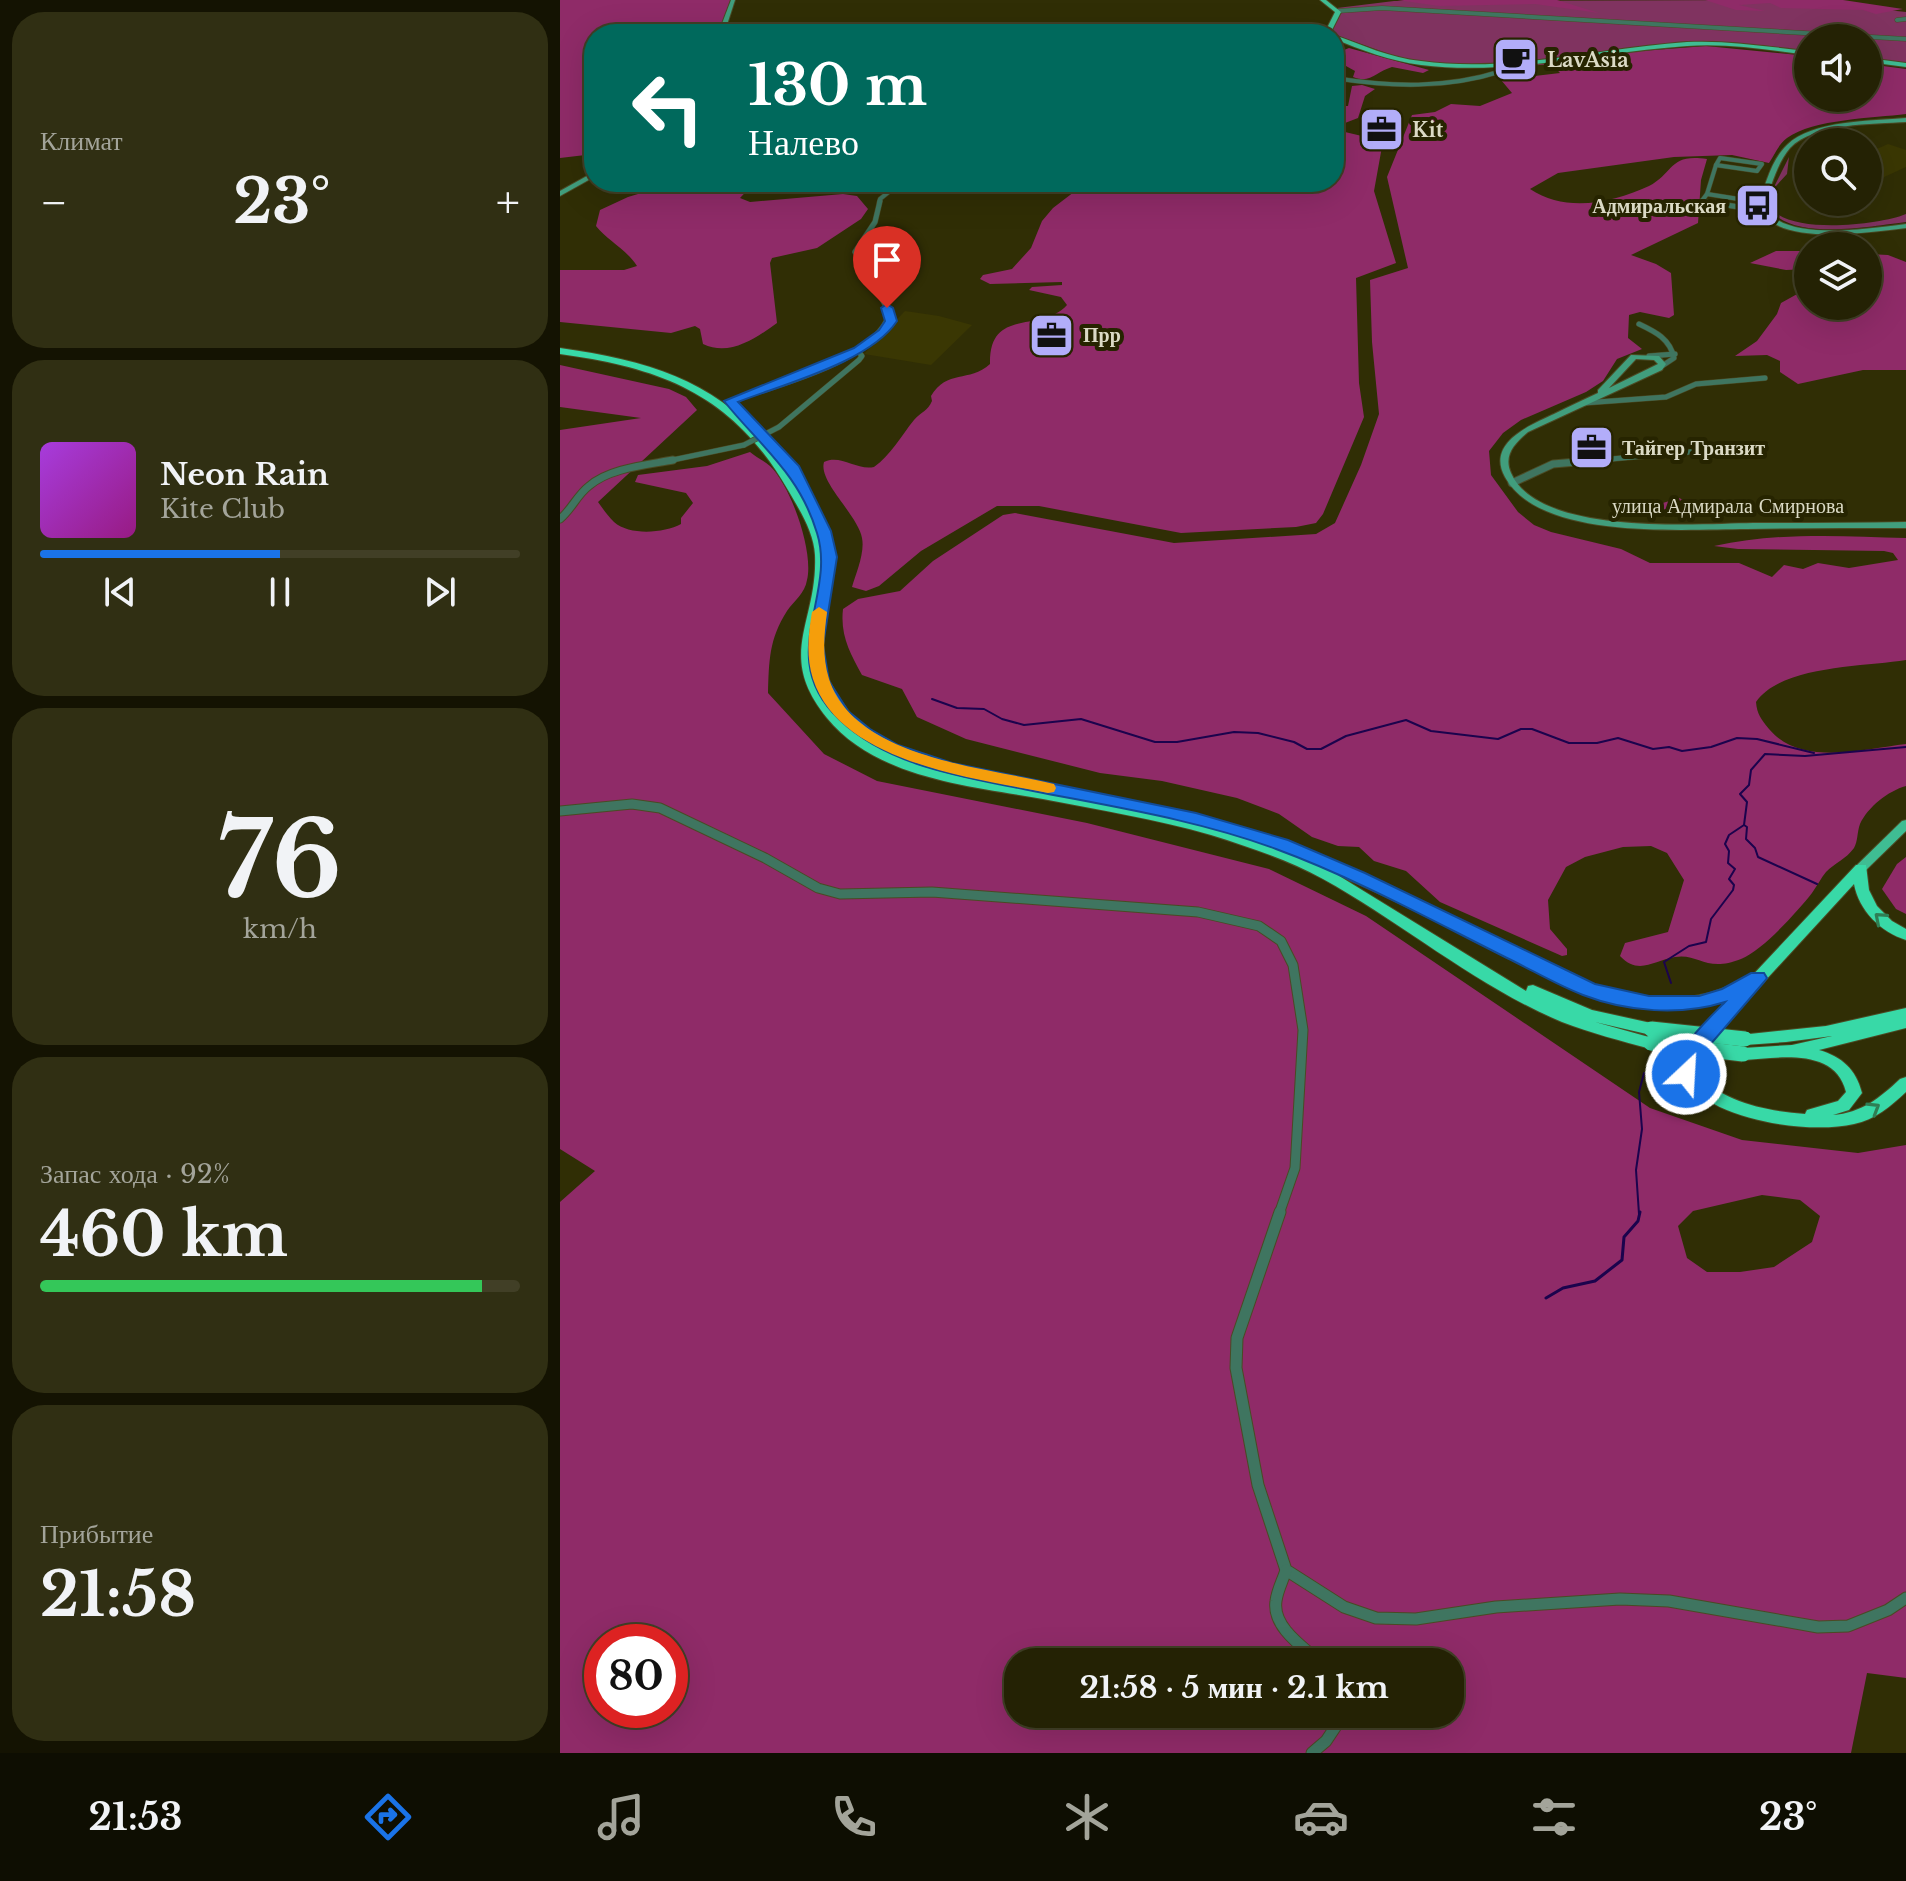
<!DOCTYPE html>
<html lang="ru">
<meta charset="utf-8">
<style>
:root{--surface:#242204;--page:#302f13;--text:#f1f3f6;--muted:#a3a49a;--line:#413f26;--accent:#1a73e8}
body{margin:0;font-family:"Libre Baskerville",serif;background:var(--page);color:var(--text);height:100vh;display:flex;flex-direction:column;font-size:30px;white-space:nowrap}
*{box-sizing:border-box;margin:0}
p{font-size:26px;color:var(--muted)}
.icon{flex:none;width:44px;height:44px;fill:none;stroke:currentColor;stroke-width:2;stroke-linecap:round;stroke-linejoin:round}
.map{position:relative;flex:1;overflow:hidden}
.side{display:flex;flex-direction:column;gap:12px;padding:12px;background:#141302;width:560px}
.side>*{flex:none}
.guide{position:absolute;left:24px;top:24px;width:760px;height:168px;border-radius:32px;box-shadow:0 8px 32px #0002,0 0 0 2px var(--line);background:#00695c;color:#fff;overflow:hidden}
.buttons{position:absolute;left:1234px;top:24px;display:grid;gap:16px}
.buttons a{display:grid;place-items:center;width:88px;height:88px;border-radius:50%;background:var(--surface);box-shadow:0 8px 32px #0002,0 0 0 2px var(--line);font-size:40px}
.speed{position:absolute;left:24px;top:1624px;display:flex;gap:16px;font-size:40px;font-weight:700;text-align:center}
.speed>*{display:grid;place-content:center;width:104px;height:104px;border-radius:50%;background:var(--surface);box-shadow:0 8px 32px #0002,0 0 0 2px var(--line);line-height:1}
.speed .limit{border:12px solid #d22;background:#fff;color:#111}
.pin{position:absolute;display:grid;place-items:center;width:68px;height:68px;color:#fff;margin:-82px -34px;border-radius:50% 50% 50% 0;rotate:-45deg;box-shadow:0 0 8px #0007}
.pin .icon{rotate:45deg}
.me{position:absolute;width:88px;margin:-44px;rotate:25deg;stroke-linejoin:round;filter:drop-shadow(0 0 6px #0008)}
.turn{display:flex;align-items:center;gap:28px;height:168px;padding:0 32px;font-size:36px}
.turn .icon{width:104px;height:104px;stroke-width:2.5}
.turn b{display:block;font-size:56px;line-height:68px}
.big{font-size:60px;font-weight:800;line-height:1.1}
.side .tile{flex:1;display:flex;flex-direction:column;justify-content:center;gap:12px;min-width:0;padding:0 28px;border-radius:32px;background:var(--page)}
.side .dial{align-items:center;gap:0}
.dial b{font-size:104px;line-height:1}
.song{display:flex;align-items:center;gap:24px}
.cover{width:96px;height:96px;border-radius:12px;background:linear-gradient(135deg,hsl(280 70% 55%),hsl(310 70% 35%))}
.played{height:8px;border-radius:4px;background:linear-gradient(90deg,var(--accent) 50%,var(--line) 50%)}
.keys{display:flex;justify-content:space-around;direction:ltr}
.heat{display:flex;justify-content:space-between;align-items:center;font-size:44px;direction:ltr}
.charge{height:12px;border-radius:6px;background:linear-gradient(90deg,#34c759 92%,var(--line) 0)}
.trip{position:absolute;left:444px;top:1648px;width:460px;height:80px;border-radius:32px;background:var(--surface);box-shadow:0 8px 32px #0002,0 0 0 2px var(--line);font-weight:800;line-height:80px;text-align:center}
.tab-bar{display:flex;height:128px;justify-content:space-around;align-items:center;background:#0e0e02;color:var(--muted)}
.tab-bar .icon{width:56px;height:56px}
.tab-bar .selected{color:var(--accent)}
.tab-bar b{font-size:36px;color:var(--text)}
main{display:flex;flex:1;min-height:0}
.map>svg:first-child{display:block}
.built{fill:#3a3703}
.green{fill:#803360}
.forest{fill:#8f2b68;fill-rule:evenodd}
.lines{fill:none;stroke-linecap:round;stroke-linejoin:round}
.stream-far1{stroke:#1b034d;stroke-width:2}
.stream{stroke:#1b034d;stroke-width:3}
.street-far4-casing{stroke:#4b4a24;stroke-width:5}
.street-far3-casing{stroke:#4b4a24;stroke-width:6}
.street-far2-casing{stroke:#4b4a24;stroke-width:9}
.street-far1-casing{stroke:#4b4a24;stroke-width:11}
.street-casing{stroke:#4b4a24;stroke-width:13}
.secondary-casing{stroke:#4b4a24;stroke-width:2}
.primary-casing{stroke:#4b4a24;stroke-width:2}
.highway-casing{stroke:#4b4a24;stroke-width:2}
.street-far4{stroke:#3f7560;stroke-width:4}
.street-far3{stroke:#3f7560;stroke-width:5}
.street-far2{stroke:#3f7560;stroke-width:7}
.street-far1{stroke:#3f7560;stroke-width:9}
.street{stroke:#3f7560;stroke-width:11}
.secondary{fill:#419e7d;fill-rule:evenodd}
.primary{fill:#3fbd93;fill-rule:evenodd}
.highway{fill:#38d9a7;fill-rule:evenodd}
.street-bridge-casing{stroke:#4b4a24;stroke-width:6;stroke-linecap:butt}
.highway-bridge-casing{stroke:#4b4a24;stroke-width:17;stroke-linecap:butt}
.street-bridge{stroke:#3f7560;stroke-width:5}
.highway-bridge{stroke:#38d9a7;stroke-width:15}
.oneway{stroke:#2f7e54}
.route{fill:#1a73e8;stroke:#114b97;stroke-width:2}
.slow{fill:#f59e0b}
.labels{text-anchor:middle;stroke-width:8;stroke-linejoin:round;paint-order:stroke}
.far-poi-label{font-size:20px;font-weight:bold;fill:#dbdac5;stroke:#262400;text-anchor:start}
.far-street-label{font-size:20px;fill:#dbdac5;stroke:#262400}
</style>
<main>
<section class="side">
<div class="tile"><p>Климат</p>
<div class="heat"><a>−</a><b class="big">23°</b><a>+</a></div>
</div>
<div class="tile">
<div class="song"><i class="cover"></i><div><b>Neon Rain</b><p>Kite Club</p></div></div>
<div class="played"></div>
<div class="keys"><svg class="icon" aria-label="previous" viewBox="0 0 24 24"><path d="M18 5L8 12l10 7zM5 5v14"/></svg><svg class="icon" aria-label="pause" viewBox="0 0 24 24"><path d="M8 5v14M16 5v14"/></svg><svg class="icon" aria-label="next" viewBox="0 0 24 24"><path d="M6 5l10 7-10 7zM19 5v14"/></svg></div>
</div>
<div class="tile dial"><b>76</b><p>km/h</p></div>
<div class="tile"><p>Запас хода · 92%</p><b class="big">460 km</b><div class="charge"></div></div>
<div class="tile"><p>Прибытие</p><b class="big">21:58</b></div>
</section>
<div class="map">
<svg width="1346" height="1753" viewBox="0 0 1346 1753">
<rect width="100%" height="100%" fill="#302e05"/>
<g class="built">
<polygon points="1328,144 1346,150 1346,167 1320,179 1308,175 1308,156 1317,152 1312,151"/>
<polygon points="345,311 379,316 412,325 371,365 304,354"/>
</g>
<g class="green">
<polygon points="1233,0 1346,12 1346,65 1308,61 1308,38 1248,38 1248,54 1160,43 1113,45 961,63 878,67 854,63 770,33 779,14 777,8 834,1"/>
<path d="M1229 157 1227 174 1216 186 1218 194 1211 198V208C1230 235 1320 225 1346 214V222C1311 226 1232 242 1209 208L1211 193Z"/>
</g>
<g class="forest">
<path d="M0 0H170C167 49 136 21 107 30L118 34H34V154L0 158Z"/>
<polygon points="837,0 997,0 1039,13 975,4 879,6"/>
<polygon points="1145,0 1283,0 1343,9 1316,14 1303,10 1221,8 1210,3 1179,5 1205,11 1176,10"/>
<path d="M1146 46 1248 56V98H1308V64L1346 69V114C1314 118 1253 119 1227 138 1218 145 1215 154 1209 163L1172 155 1114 157 998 173 970 189C1006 213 1052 203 1089 186 1114 173 1109 153 1147 159L1141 180 1138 223 1071 255 1096 264 1111 273 1114 315 1109 318 1080 312 1069 315 1068 338 1082 349 1057 359 1043 381 1026 392 961 420 943 433 929 451 931 475 958 512 974 525 991 532 1061 549 1090 563H1179L1212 577 1224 565 1243 569 1258 563 1289 568 1338 560 1333 553 1324 551 1178 549 1154 546C1218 532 1281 536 1346 538V660C1304 667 1221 665 1196 702 1197 714 1201 719 1209 729 1241 767 1304 749 1346 744V786C1328 791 1308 807 1300 824 1297 832 1298 841 1294 848 1286 859 1275 863 1266 872 1261 878 1257 886 1252 893 1237 912 1203 950 1181 959 1146 973 1139 953 1115 957 1094 960 1079 976 1060 956L1065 943 1108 932 1124 880 1107 853 1091 846 1063 847 1025 857 1006 867 988 900 990 929 1007 949V955L1002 956 880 902 846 871 814 861 799 847 778 846 752 837 719 814 677 798 602 781 540 773 406 739 357 717 342 689 302 675C290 653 280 635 283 609L298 599 340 591 373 561 443 515 455 513 614 543 756 534 775 523 801 465 819 414 812 342 810 280 848 268 827 177 852 115 875 112 891 104 920 106 952 93 941 80 1000 73 992 64 954 67 1068 52Z"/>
<path d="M789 48 869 70 863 73 832 67C815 72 811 84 793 77L795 71 786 66H774V54Z"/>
<path d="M802 85 815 89 805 96 798 118 785 123V132L823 141 814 191 836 263 796 278 799 383 804 417 763 514 756 523 736 527 621 533 479 506H437L361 551 319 586 306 591 292 587C296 573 305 553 302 538 298 515 258 482 264 462 281 454 297 471 314 467 331 455 341 436 354 420 361 412 368 411 372 401L371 396C387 369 409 383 430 364 429 306 481 334 507 305L501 297 469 290 472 287 502 285V282L430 284 420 279 423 275 452 269 471 248 482 221 493 208 527 182H774V106H788L792 86Z"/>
<path d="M118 182H195L180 198 190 202 283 194 297 196 308 209 301 219 257 248 212 258 210 263 217 323C196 338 170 357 143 344L140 329 135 326 111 333 0 322V270H64L77 266C67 250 47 240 36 226L40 210 68 197Z"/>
<polygon points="1216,251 1248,251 1248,269 1226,270 1190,263"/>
<polygon points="1308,254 1328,255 1346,262 1346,370 1303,370 1238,384 1220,372 1220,361 1207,355 1175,356 1197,341 1217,314 1221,303 1248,288 1248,306 1308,306"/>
<path d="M0 365 109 389 126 397 137 410 38 502C43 509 48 516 54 522 70 536 104 533 121 524V518L133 503 126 493 75 482 78 475 147 466 190 452C196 457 204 461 210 466 231 486 254 552 247 580 245 593 234 601 227 611 209 639 209 661 208 693L264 754 317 781 527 823 709 869 806 916 1090 1108 1182 1140 1298 1153 1346 1145V1678L1307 1673 1291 1753H0V1202L35 1171 0 1149V430L81 418 0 407ZM1202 1195 1240 1200 1260 1216 1252 1242 1214 1267 1180 1272H1147L1127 1258 1118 1226 1133 1211ZM42 1642H110V1710H42ZM458 1662H890V1714H458Z"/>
<path d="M1119 498 1128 502V511C1113 516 1090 519 1077 511Z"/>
<polygon points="1346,857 1346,914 1336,909 1322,889 1337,864"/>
</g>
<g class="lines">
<g class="stream-far1">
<polyline points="372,699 397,708 424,709 442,719 464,725 521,719 595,742 617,742 674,732 698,733 734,742 747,749 761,749 786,736 846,720 871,731 938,739 961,729 972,729 1009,743 1037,743 1058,738 1093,749 1109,747 1122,751 1151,747 1177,738 1197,739 1254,753"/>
<polyline points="1184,825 1187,827 1186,839 1195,848 1198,857 1257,884"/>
<polyline points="1111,983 1104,962 1129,946 1146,942 1151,919 1173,890 1174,885 1169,879 1175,869 1168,863 1169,851 1165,844 1169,835 1184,825 1187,802 1180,794 1189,785 1191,770 1205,754 1245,756 1346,747"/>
<polyline points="1079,1214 1076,1170 1082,1129 1079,1092 1084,1073"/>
</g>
<polyline class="stream" points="986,1298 1003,1288 1035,1281 1062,1260 1064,1237 1078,1221 1080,1212"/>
<defs>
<g id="street-far4">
<polyline points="778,11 822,8 1346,39"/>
<polyline points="1337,20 1346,19"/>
<path d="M774 78C831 87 886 89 942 71L943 67"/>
<polygon points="1160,158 1202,164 1197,171 1156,165"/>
<polyline points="1147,194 1156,165"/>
<polyline points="319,203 320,199 341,182"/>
<polyline points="1149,203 1141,202 1147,194 1185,200 1185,203"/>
</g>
<g id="street-far3">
<polyline points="1142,201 1203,211"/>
<polyline points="1185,201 1185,209"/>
<path d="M1079 324C1096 332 1110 339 1114 358L1099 368"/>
<polyline points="1089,356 1115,354"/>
<path d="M170 401C216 385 314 363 330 313L295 252 315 222 320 201"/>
<polyline points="1024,403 1106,397 1136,384 1205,378"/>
<polyline points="219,427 299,360 302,356 298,351"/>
<polyline points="103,462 184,445"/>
<polyline points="1018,462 1206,445"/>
</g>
<g id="street-far2">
<polyline points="952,483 993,464 1040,460"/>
<path d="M0 519C12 509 17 495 29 486 49 468 87 465 113 460"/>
</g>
<polyline id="street-far1" points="0,811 72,804 100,808 205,858 258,888 280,894 372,892 638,912 699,926 721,941 733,965 743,1030 735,1168 719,1214"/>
<g id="street">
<polyline points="720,1212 677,1338 676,1368 698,1485 726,1570 784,1607 816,1618 856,1619 936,1607 1060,1599 1109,1601 1258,1627 1288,1626 1328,1610 1346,1598"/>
<path d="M726 1570C723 1580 717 1591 716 1601 712 1627 743 1647 760 1662"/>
<polyline points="752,1753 766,1741 784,1714"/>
</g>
<g id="secondary">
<polygon points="171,0 175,0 164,34 158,34"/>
<path d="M1346 118V122C1313 124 1254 123 1230 148 1217 163 1211 187 1204 206 1207 209 1209 213 1212 216 1239 240 1313 228 1346 224V228C1310 232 1240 243 1210 221 1205 217 1201 211 1198 206 1205 186 1211 160 1227 145 1252 120 1312 121 1346 118Z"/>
<polygon points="34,172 34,177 0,196 0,191"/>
<path d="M1071 355 1099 356 1106 364 1102 370 968 432C955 443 943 455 951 473 978 536 1136 524 1193 523 1244 523 1295 523 1346 522V528C1293 528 1240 528 1187 529 1124 529 980 541 945 477 926 443 970 425 994 414 1008 407 1023 400 1038 393V390ZM1076 359 1094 360 1098 364 1049 388Z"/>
</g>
<g id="primary">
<polygon points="760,0 766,0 781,12 772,30 773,34 767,34 766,30 775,12"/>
<path d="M774 35C803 45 830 58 861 61 950 73 1039 48 1127 42 1168 40 1208 47 1248 51V55C1208 50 1168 43 1127 46 1039 52 950 76 861 65 830 61 802 50 774 39Z"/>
<polygon points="1308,58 1346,63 1346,67 1308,62"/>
<polygon points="1346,820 1346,831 1305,871 1297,871 1295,868 1297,865 1342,821"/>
</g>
<path id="highway" d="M0 348C108 363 180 390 238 488 267 538 273 559 258 616L264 619C258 668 268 686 298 723L296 726H290C343 776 440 783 509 796 571 807 633 819 693 840L687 835 689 832H699L750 853 752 856 747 860 749 861 756 856 824 885 1024 981 1054 991 1085 997 1119 999 1150 993 1189 979 1296 865H1306L1309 890 1317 906 1332 921 1346 929V940C1321 932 1299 911 1294 884L1146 1045 1135 1059 1134 1072C1163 1102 1205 1111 1245 1114L1247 1110 1278 1101 1286 1092C1275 1047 1218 1058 1183 1060L1178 1058 1175 1054 1178 1050 1183 1048 1232 1045 1272 1036 1226 1042 1185 1045 1180 1043 1177 1039 1180 1035 1266 1026 1346 1008V1028L1259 1050C1282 1057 1296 1069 1302 1093L1289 1110 1273 1115C1301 1113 1320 1098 1340 1079L1346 1077V1092C1331 1106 1315 1120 1294 1124 1245 1135 1147 1119 1118 1074L1121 1054 1175 995C1081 1035 985 977 903 935 861 913 819 893 776 874L966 991 968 986 973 985 1032 1010 1091 1023 1096 1025 1099 1029 1096 1033 1091 1035 1035 1022 1096 1039 1099 1043 1096 1047 1091 1049C1061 1041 1031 1033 1002 1022 916 986 844 924 763 879 728 860 689 847 651 835 596 819 539 810 483 799 411 786 317 779 267 718 215 654 258 623 255 555 254 532 239 509 228 490 174 396 104 368 0 354Z"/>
</defs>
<use href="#street-far4" class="street-far4-casing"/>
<use href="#street-far3" class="street-far3-casing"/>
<use href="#street-far2" class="street-far2-casing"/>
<use href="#street-far1" class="street-far1-casing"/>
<use href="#street" class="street-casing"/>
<use href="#secondary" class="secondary-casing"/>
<use href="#primary" class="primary-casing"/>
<use href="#highway" class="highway-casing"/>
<use href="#street-far4" class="street-far4"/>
<use href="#street-far3" class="street-far3"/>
<use href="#street-far2" class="street-far2"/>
<use href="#street-far1" class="street-far1"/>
<use href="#street" class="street"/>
<use href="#secondary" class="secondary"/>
<use href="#primary" class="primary"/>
<use href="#highway" class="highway"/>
<defs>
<polyline id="street-bridge" points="184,445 219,427"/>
<g id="highway-bridge">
<polyline points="1091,1029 1185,1039"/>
<polyline points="1091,1043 1183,1054"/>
</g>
</defs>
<use href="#street-bridge" class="street-bridge-casing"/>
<use href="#highway-bridge" class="highway-bridge-casing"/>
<use href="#street-bridge" class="street-bridge"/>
<use href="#highway-bridge" class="highway-bridge"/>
</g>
<defs><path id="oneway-chevron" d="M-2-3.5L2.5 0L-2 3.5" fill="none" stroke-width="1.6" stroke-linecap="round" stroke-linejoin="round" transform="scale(2)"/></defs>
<g class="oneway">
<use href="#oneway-chevron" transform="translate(1320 918) rotate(-139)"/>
<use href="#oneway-chevron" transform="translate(1314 1108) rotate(-31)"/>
</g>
<path class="route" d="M327 304 333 308 337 321C310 362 224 384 178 402L239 466 271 531 277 557 263 645 269 681 288 711 310 729 338 745 392 763 636 813 728 840 805 873 1035 984 1089 996H1139L1162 989 1191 973H1204L1207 978 1204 982 1137 1060 1133 1080H1118C1106 1056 1149 1019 1165 1002 1121 1016 1067 1012 1023 995 997 985 972 970 947 958 871 920 795 878 716 849 638 820 554 807 473 791 407 777 330 768 279 719 214 657 277 597 257 533 239 473 200 446 164 401L294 348 319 330 325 321 321 308Z"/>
<path class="slow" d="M259 607 267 612C264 635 262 656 269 679 295 759 426 767 494 784L496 788 494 792 488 793C414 778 280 763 253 679 246 657 248 635 252 612Z"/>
<defs>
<symbol id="cafe-square" viewBox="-11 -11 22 22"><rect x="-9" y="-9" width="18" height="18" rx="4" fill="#b2adf9" stroke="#262400"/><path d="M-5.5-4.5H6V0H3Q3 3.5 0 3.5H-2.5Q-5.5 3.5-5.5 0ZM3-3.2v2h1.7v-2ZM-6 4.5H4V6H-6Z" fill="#111"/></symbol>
<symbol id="office-square" viewBox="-11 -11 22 22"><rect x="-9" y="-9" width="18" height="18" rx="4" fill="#b2adf9" stroke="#262400"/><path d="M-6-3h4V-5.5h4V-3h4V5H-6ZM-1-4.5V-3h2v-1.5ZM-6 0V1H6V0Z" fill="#111"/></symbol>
<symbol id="bus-square" viewBox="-11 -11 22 22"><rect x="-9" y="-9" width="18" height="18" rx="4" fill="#b2adf9" stroke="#262400"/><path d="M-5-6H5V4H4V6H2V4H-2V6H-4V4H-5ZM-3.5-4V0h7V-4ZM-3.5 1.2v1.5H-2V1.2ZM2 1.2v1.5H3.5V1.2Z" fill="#111"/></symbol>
</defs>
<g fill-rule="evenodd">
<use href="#cafe-square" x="930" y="34" width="51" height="51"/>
<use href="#office-square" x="796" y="104" width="51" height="51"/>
<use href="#bus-square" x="1172" y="180" width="51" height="51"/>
<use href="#office-square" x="466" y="310" width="51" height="51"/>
<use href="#office-square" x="1006" y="422" width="51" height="51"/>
</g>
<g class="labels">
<g class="far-poi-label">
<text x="987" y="67">LavAsia</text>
<text x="852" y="137">Kit</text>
<text x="1166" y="213" text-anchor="end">Адмиральская</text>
<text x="523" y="342">Прр</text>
<text x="1062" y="455">Тайгер Транзит</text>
</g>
<g class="far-street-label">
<text x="1168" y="513">улица Адмирала Смирнова</text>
</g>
</g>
</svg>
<div class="buttons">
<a><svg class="icon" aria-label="sound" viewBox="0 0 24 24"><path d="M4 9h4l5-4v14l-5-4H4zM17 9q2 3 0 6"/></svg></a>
<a><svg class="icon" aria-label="search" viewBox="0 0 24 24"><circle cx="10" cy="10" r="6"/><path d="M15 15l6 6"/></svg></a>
<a><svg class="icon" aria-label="layers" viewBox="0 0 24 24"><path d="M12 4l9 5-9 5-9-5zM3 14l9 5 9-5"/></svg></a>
</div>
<div class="speed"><div class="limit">80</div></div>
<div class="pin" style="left:327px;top:308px;background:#d93025"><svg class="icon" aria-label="arrive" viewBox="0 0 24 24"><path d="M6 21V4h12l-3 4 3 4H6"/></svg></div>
<svg class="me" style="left:1126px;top:1074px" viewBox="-20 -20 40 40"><circle r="17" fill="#1a73e8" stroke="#fff" stroke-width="3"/><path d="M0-11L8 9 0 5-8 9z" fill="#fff"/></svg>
<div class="trip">21:58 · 5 мин · 2.1 km</div>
<div class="guide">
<div class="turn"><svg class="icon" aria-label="left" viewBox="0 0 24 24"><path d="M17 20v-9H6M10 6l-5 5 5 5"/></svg><div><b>130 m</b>Налево</div></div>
</div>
</div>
</main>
<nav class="tab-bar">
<b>21:53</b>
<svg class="icon selected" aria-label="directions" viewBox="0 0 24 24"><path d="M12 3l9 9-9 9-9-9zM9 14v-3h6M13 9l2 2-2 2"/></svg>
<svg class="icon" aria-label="music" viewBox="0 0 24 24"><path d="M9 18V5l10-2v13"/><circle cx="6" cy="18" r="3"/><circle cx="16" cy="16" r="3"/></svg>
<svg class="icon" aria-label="phone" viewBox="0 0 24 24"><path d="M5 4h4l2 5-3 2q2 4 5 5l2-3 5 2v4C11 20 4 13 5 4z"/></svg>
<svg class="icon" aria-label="climate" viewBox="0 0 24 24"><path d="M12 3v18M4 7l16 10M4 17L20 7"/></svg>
<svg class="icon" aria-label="car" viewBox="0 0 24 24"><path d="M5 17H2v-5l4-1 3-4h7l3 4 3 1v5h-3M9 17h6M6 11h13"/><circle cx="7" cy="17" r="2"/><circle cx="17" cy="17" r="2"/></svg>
<svg class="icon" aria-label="filters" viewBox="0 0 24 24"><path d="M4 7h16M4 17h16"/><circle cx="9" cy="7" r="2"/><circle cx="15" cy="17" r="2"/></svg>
<b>23°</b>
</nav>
